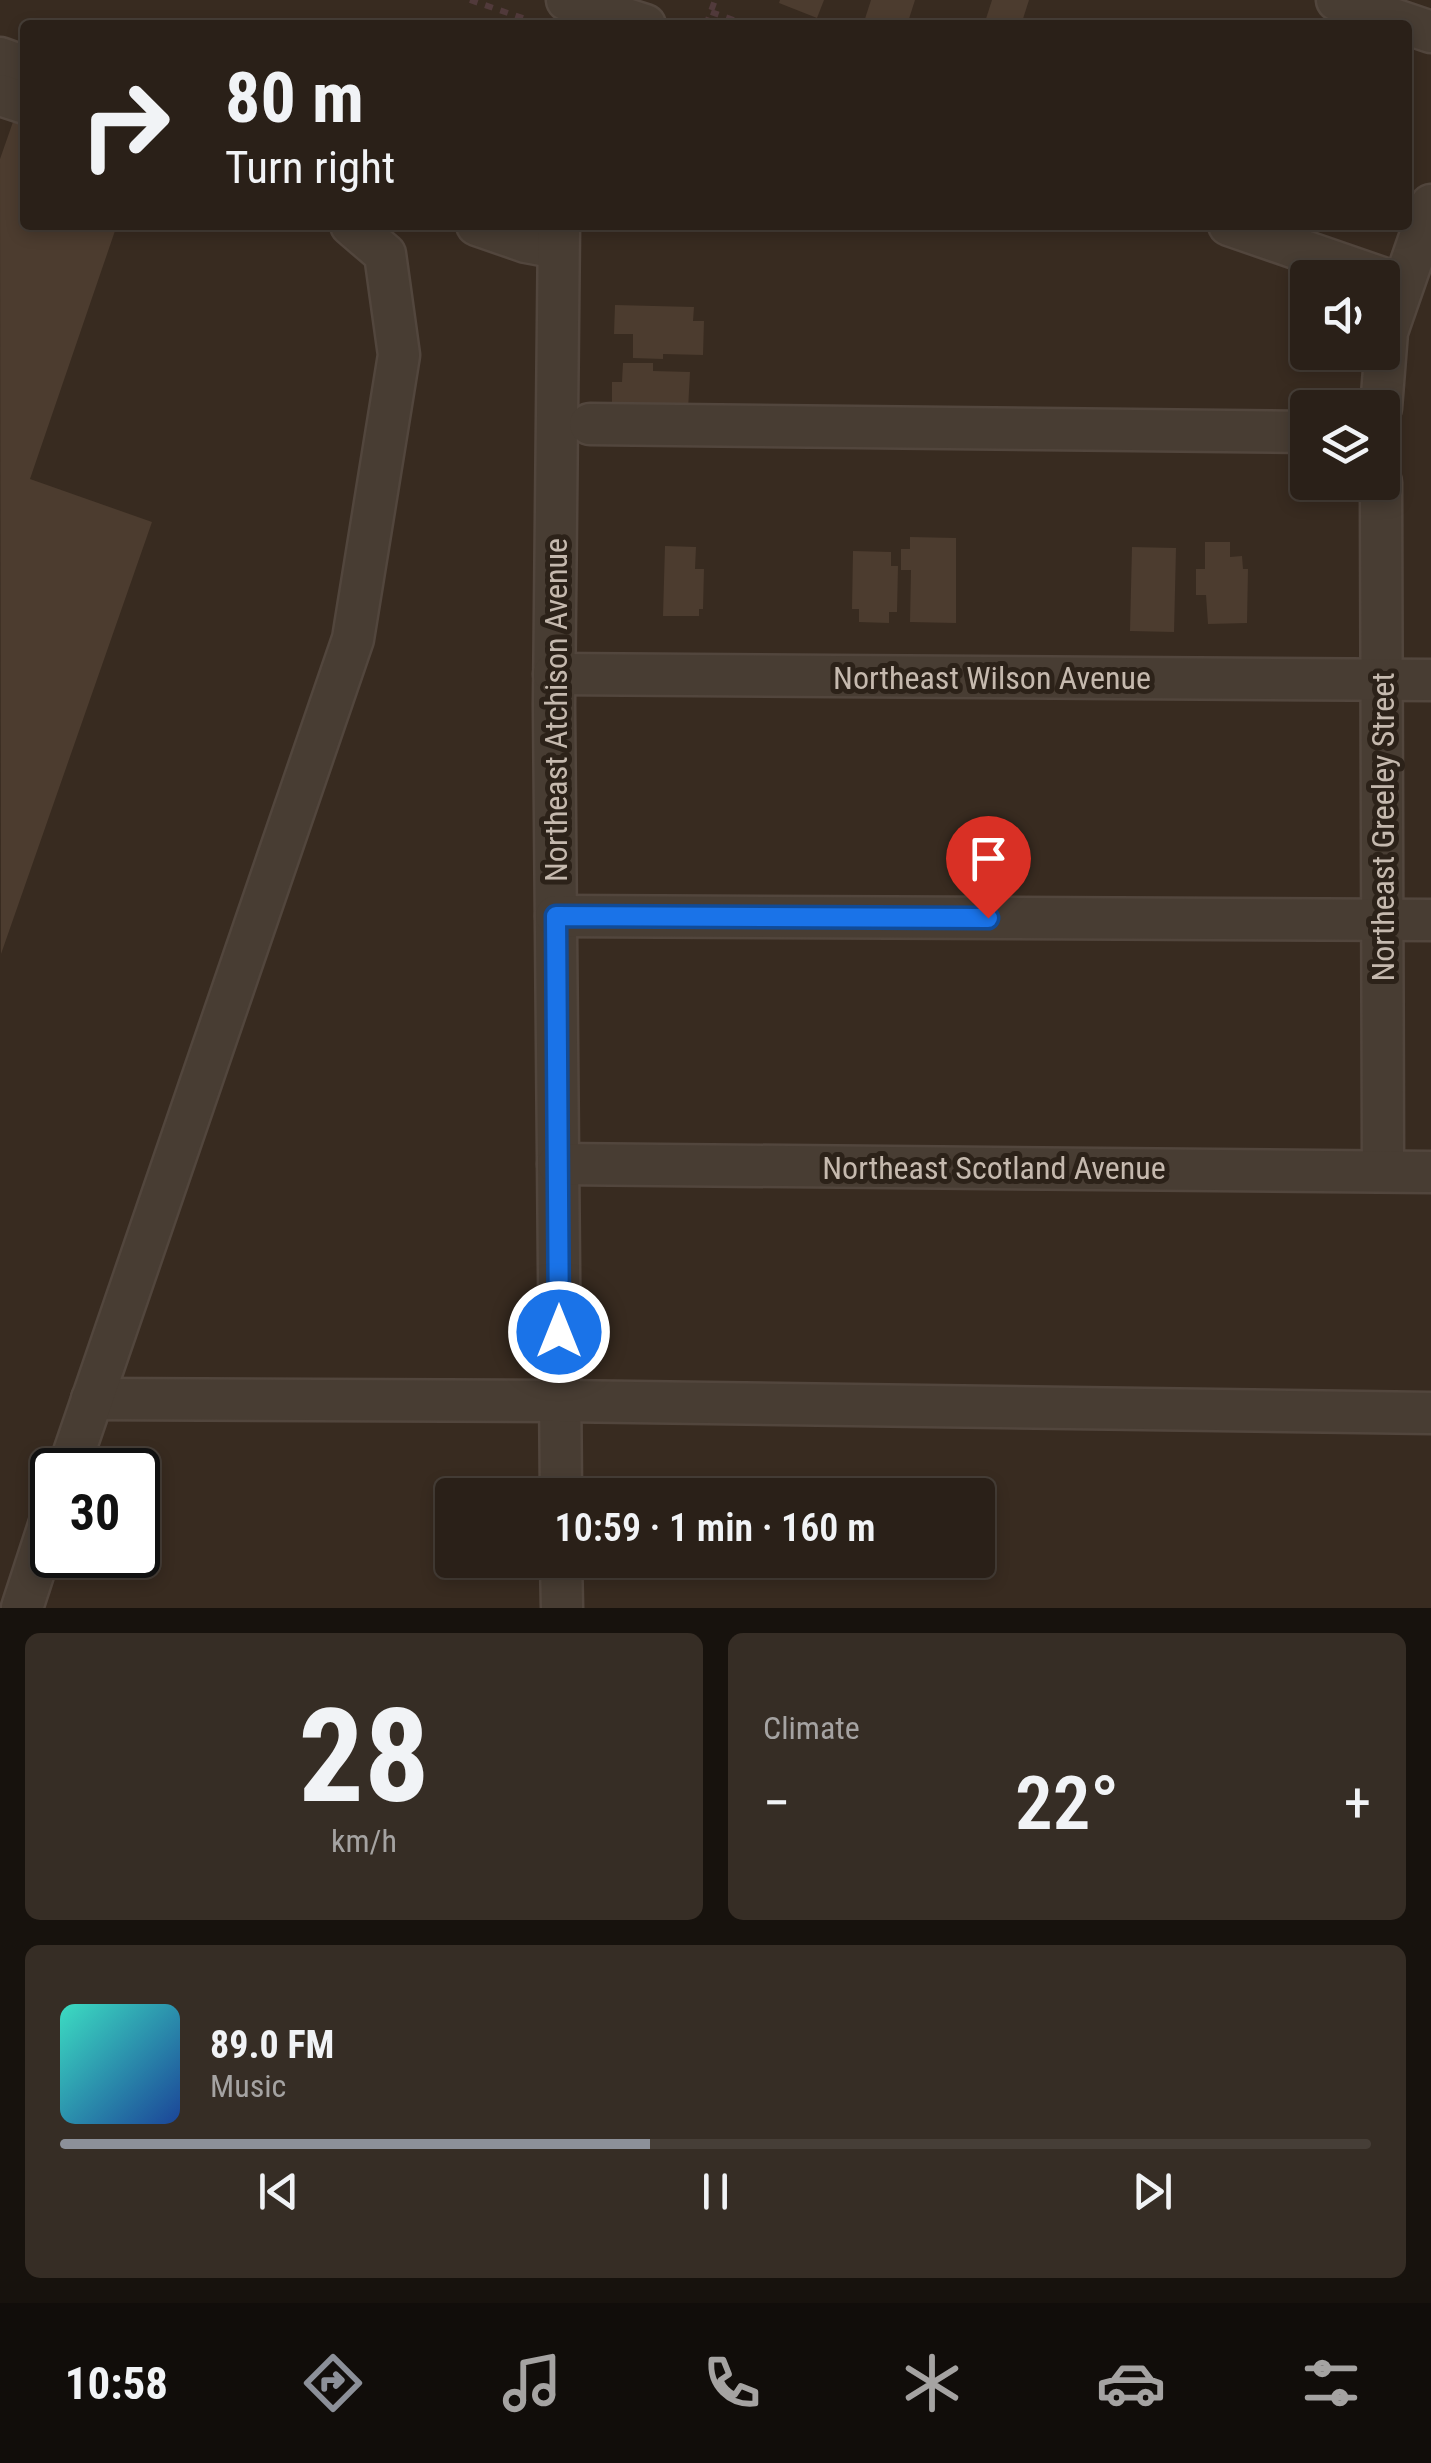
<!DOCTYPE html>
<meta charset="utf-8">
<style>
:root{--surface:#2a2018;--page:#362d25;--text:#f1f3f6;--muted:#a5a3a2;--line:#463e37;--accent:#8c9099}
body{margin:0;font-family:"Roboto Condensed",sans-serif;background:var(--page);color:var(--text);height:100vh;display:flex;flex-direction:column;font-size:38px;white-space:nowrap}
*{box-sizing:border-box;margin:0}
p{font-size:32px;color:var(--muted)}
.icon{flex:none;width:55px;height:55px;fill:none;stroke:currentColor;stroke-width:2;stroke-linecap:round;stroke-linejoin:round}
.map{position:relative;height:1608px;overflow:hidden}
.sheet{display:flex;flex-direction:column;gap:25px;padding:25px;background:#17120d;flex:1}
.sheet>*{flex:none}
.top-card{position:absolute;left:20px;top:20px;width:1392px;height:210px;border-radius:10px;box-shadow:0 5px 15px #0003,0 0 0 2px var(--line);background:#2a2018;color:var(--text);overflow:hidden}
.fabs{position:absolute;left:1290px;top:260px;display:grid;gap:20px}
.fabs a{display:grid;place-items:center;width:110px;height:110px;border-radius:10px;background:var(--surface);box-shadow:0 5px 15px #0003,0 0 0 2px var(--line);font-size:50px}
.speed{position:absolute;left:30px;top:1448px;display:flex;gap:20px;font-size:50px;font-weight:700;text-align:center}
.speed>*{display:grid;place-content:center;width:130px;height:130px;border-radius:50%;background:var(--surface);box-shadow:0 5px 15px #0003,0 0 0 2px var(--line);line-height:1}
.speed .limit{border:5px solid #111;border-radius:15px;background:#fff;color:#111}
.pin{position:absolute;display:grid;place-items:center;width:85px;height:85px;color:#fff;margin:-102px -42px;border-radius:50% 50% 50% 0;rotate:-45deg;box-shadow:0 0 10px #0007}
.pin .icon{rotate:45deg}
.me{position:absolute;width:110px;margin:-55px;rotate:0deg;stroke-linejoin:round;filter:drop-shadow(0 0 8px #0008)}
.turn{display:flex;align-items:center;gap:35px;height:210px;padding:0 40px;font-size:45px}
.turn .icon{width:130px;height:130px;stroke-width:2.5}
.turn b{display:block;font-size:70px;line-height:85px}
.big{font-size:75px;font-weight:600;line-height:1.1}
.sheet .card{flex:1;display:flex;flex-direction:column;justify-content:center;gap:15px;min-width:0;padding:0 35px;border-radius:15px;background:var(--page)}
.sheet .dial{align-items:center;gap:0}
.dial b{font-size:130px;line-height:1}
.song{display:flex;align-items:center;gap:30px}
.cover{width:120px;height:120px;border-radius:15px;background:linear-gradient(135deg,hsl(170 70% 55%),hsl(220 70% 35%))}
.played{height:10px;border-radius:5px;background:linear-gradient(90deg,var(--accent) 45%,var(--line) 45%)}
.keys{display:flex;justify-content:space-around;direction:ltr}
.heat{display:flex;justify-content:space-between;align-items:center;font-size:55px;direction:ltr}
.sheet .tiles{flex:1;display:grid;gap:25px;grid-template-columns:1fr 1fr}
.card:last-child{grid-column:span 2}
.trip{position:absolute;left:435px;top:1478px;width:560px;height:100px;border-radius:10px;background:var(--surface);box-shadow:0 5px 15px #0003,0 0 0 2px var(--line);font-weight:600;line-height:100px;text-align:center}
.tab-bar{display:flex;height:160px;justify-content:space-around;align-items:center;background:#110d0a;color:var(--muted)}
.tab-bar .icon{width:70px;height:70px}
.tab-bar .current{color:var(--accent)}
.tab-bar b{font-size:45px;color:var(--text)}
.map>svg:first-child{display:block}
.building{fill:#4c3c2f}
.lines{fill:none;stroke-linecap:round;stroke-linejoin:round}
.minor-casing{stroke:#52463d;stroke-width:45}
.path{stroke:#513a3b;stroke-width:6;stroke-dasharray:8 8;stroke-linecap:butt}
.minor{stroke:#483d33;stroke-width:40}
.route-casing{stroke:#114b97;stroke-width:25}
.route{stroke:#1a73e8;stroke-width:18}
.labels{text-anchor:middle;stroke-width:10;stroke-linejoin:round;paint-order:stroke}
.street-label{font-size:32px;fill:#c5b9ae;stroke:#2c2219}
</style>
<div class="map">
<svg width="1431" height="1608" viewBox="0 0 1431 1608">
<rect width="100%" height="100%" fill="#382b20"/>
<g class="building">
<polygon points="780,0 824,0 817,18 779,3"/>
<polygon points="871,0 915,0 907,25 863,25"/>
<polygon points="992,0 1029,0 1021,25 984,25"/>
<polygon points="14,119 25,123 25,225 117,225 30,479 152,522 1,954 0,159"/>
<polygon points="615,305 694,307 693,321 704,321 703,355 663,354 663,359 633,358 633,334 614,334"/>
<polygon points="623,363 653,363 653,371 690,372 688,410 612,409 612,382 622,382"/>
<polygon points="910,537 956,538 956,623 910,622 911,570 901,570 901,549 910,549"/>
<polygon points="1205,542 1230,542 1230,557 1242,556 1243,569 1248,569 1247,623 1208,624 1206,595 1196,595 1196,569 1205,569"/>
<polygon points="665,546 696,547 695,569 704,569 703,609 699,609 699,616 663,616"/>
<polygon points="1132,547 1176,548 1174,632 1130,631"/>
<polygon points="853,551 891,552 891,566 898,566 897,612 889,612 889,623 859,622 859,609 852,609"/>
</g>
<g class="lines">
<defs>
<g id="minor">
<polyline points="567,0 645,25"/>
<polyline points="1337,0 1431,32"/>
<polyline points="0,58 25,67"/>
<polyline points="0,95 25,103"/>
<polyline points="477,225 526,242 558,248"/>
<polyline points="559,225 554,705 561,1495"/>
<polyline points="1229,225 1382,278"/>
<polyline points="1381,408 1387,332 1431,205"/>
<polyline points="590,424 1308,432"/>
<polyline points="1381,482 1383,1171"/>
<polyline points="554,674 1431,680"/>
<polyline points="556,916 1431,920"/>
<polyline points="558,1164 1431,1172"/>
<polyline points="92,1399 560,1401 1431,1413"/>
<polyline points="68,1470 353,639 399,355 385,254 351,225"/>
<polyline points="561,1560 562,1608"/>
<polyline points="22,1608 52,1516"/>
</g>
</defs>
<use href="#minor" class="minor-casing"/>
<g class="path">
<polyline points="470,0 540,24"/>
<polyline points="711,12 748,25"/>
<polyline points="706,25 715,0"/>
</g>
<use href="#minor" class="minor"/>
</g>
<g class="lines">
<defs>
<polyline id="route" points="559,1332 556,916 988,918"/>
</defs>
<use href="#route" class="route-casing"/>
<use href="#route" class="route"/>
</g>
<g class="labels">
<g class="street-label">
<text x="992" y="689">Northeast Wilson Avenue</text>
<text transform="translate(556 710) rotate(-90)" y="11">Northeast Atchison Avenue</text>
<text transform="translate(1383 827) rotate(-90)" y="11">Northeast Greeley Street</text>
<text x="994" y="1179">Northeast Scotland Avenue</text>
</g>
</g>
</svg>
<div class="fabs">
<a><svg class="icon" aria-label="sound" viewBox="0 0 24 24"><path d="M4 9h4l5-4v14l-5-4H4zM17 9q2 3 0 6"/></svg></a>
<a><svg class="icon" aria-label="layers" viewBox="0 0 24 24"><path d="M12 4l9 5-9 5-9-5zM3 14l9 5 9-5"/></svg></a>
</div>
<div class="speed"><div class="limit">30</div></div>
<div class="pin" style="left:988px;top:918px;background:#d93025"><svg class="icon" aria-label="arrive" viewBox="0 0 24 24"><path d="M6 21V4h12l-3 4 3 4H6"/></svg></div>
<svg class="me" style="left:559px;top:1332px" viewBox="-20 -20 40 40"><circle r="17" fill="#1a73e8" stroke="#fff" stroke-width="3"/><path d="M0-11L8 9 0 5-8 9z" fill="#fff"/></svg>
<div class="trip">10:59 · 1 min · 160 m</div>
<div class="top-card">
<div class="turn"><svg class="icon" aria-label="right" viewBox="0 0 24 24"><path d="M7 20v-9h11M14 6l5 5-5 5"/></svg><div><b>80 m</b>Turn right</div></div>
</div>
</div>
<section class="sheet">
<div class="tiles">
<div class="card dial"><b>28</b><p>km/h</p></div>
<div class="card"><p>Climate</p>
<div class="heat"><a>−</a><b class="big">22°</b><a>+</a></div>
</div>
<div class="card">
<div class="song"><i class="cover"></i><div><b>89.0 FM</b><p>Music</p></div></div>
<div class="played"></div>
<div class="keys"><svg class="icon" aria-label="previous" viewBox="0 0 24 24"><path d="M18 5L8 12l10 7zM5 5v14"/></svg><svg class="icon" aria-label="pause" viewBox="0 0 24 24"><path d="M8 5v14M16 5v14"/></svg><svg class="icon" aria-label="next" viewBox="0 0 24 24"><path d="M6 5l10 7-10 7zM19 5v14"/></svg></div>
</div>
</div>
</section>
<nav class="tab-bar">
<b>10:58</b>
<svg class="icon current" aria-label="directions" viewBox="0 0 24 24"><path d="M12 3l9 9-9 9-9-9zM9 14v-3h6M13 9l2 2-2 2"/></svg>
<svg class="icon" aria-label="music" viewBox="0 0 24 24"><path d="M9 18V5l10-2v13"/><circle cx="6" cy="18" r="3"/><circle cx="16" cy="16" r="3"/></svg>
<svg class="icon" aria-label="phone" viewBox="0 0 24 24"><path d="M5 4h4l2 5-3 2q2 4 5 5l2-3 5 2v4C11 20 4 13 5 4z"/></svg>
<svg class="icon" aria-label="climate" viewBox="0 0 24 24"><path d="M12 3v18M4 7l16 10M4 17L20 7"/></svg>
<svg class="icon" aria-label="car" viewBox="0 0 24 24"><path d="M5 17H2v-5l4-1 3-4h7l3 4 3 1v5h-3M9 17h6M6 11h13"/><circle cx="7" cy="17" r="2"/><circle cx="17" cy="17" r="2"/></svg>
<svg class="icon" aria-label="filters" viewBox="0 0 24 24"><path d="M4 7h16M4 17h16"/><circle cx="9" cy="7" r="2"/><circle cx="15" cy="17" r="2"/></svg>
</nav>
